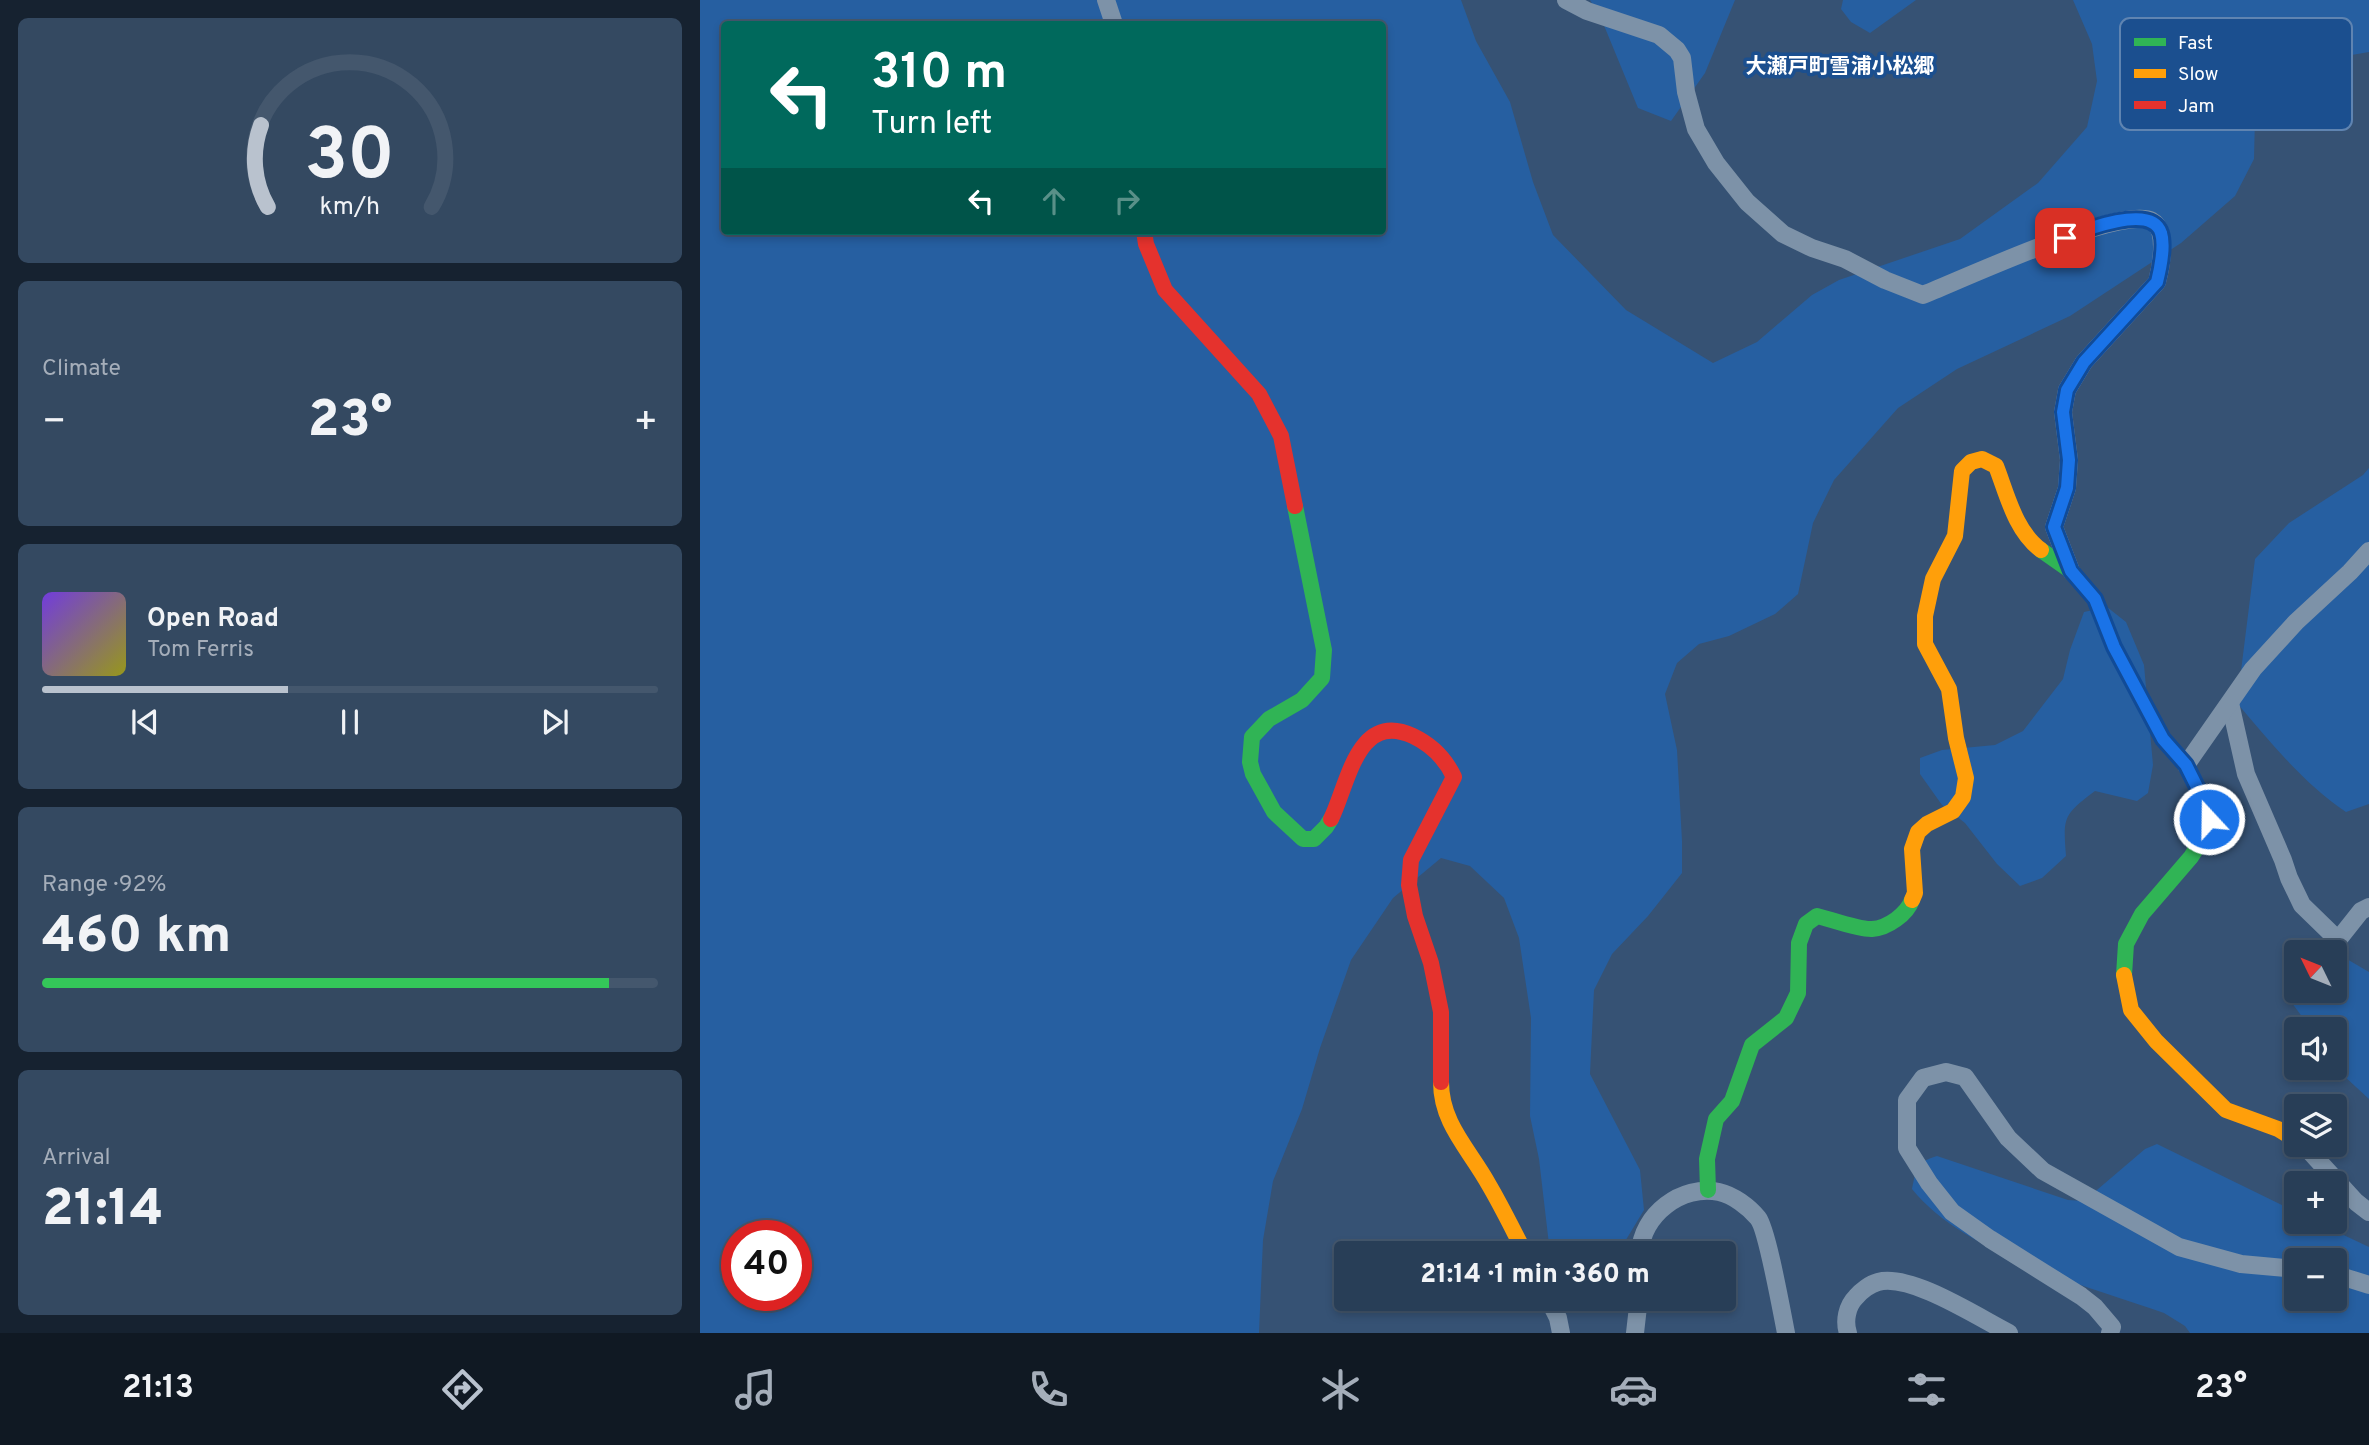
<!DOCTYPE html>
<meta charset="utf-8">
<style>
:root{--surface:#283e57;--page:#344961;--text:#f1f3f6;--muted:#a5aeba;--line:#44576d;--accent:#b9c2ce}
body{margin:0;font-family:Overpass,"Noto Sans JP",sans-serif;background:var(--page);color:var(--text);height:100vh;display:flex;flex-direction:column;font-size:26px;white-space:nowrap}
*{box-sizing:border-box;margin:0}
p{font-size:23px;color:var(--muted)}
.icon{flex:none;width:38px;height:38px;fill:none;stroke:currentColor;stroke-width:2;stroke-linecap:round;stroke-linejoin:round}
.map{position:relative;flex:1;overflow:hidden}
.details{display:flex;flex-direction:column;gap:18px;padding:18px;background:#162230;width:700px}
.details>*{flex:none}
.top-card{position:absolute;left:21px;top:21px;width:665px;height:214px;border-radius:7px;box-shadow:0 4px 10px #0003,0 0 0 2px var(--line);background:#00695c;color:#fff;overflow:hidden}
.needle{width:46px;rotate:313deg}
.buttons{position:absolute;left:1584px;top:940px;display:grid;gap:14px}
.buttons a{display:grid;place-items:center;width:63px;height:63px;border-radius:7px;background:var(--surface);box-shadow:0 4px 10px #0003,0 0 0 2px var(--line);font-size:35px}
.speed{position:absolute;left:21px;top:1220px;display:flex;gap:14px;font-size:35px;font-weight:700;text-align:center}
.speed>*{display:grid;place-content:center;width:91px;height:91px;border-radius:50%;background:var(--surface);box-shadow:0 4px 10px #0003,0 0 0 2px var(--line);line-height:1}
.speed .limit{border:10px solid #d22;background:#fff;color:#111}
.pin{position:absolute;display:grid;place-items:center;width:60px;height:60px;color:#fff;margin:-30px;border-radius:14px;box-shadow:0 4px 10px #0006}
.me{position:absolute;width:77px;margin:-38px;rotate:339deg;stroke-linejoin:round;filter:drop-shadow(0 0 5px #0008)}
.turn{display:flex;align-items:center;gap:24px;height:147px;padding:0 35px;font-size:32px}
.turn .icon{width:91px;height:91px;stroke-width:2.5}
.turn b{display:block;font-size:49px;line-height:60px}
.lanes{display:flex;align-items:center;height:66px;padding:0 35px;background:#0003;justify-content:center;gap:35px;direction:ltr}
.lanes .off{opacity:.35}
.big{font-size:52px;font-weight:800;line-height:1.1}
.details .card{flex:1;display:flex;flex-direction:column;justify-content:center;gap:10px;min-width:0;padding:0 24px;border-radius:10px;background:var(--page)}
.details .dial{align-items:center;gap:0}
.dial svg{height:182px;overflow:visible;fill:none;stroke:var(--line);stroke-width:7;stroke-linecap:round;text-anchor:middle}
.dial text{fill:var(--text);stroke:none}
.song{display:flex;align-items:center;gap:21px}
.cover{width:84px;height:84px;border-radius:10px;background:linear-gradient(135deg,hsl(260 70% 55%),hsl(60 70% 35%))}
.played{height:7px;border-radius:4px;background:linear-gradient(90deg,var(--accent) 40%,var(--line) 40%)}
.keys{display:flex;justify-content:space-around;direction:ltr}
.heat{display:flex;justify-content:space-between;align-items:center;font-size:38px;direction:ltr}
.charge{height:10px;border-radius:5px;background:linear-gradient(90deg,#34c759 92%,var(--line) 0)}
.trip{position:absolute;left:634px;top:1241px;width:402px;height:70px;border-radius:7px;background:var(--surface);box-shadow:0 4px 10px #0003,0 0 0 2px var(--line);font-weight:800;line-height:70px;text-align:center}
.menu{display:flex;height:112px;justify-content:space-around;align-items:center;background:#101923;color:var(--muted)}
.menu .icon{width:49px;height:49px}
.menu .selected{color:var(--accent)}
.menu b{font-size:32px;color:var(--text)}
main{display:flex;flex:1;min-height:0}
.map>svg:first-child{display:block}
.green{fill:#265fa1;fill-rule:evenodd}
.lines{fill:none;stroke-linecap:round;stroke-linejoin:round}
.street{stroke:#7d92a8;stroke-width:18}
.fast{stroke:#30b455;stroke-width:16}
.slow{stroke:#ff9f0a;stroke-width:16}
.jam{stroke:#e5322d;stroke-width:16}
.route-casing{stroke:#114b97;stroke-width:18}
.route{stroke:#1a73e8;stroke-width:12}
.labels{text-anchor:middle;stroke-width:7;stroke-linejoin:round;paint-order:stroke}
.quarter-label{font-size:21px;font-weight:bold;fill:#fff;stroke:#1b4f8f}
.key{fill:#1b4f8f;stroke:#5f84b1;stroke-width:2}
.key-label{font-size:19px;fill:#fff}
</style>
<main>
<section class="details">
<div class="card dial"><svg viewBox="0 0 100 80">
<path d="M14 69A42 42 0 1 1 86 69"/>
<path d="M14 69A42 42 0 0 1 11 33" stroke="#b9c2ce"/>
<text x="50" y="56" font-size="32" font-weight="700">30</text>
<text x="50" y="72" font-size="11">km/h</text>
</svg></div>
<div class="card"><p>Climate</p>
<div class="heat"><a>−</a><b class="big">23°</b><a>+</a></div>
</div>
<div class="card">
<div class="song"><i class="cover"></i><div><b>Open Road</b><p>Tom Ferris</p></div></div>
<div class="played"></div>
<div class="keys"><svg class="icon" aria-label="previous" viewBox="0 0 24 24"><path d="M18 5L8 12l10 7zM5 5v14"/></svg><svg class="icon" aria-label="pause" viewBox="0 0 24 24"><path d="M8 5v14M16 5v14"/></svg><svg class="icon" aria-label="next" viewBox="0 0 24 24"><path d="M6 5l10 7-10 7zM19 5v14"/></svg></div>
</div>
<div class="card"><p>Range · 92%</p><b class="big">460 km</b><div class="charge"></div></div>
<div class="card"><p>Arrival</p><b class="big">21:14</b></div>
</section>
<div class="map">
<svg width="1669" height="1333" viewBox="0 0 1669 1333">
<rect width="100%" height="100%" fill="#365274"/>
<g class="green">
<path d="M0 0H761L776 41 810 102 833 182 853 235 926 310 1013 363 1057 342 1112 295 1139 280 1260 239 1338 183 1387 127 1397 81 1392 44 1373 0H1669V52L1594 65 1570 79 1555 117 1554 159 1535 196 1481 243 1370 316 1257 369 1198 408 1134 480 1113 523 1098 594 1075 614 1029 636 999 644 977 663 965 694 977 750 982 841V873L948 916 912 954 894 990 890 1074 940 1170 944 1210 918 1253H850L839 1159 830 1116 831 1018 819 938 804 898 770 866 741 858 693 898 651 960 620 1048 602 1109 573 1181 563 1240 559 1333H0ZM24 24H682V231H24ZM37 1236H96V1295H37Z"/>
<polygon points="890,0 1035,0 1005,73 971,121 938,108 903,23"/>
<polygon points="1143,0 1216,0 1170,33 1151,22 1141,9"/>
<path d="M1669 468V804L1646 812C1603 783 1571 743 1537 703L1555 559 1589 523 1663 475Z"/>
<path d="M1407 607 1426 622 1444 665 1453 765 1448 793 1437 801 1395 791C1363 815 1363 817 1366 856L1342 878 1320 886 1297 864 1265 823 1242 805 1220 774V758L1242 750 1295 745 1323 731 1363 679 1370 650 1384 612Z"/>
<polygon points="1616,941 1669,972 1669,1099 1643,1075 1635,1062 1634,1029 1611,1029 1584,992 1586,965 1596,957 1596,990 1634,990 1634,952 1603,952"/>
<path d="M1457 1144 1596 1212V1222H1616L1669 1247V1333H1490L1485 1326 1464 1313C1387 1286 1264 1254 1212 1189 1217 1167 1215 1163 1237 1156L1368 1200 1384 1201 1445 1149ZM1596 1260H1634V1298H1596Z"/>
</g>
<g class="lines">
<g class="street">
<polyline points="406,0 414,24"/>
<path d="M866 0 887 11 959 35 977 50 982 58 986 92 996 129 1016 163 1047 202 1083 234 1112 248 1145 259 1185 280 1223 295C1261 280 1422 205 1452 221 1468 230 1461 267 1457 282L1384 362 1367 390 1363 412 1369 460 1367 488 1354 527 1371 571"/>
<polyline points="1530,703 1546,774 1583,860 1589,878 1602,905 1638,940 1661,911 1669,907"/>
<polyline points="1486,765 1553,669 1596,622 1650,572 1669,551"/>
<polyline points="1603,1144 1656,1202 1669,1212"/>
<path d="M940 1253C941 1215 982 1184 1019 1192 1033 1195 1049 1207 1058 1218 1067 1229 1082 1313 1086 1333"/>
<polyline points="1634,1274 1669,1285"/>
<polyline points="848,1298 858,1318 861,1333"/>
<polyline points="935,1333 939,1298"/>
<path d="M1148 1333C1144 1321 1147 1306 1156 1297 1161 1291 1170 1284 1178 1282 1211 1273 1279 1318 1309 1333"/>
<polyline points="1410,1333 1412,1327 1395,1307 1381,1296 1290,1239 1252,1212 1229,1183 1207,1148 1207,1100 1223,1078 1246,1072 1265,1077 1308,1138 1343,1171 1479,1247 1541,1264 1596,1269"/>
</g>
<g class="fast">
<polyline points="595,506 624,650 622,678 602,700 569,719 552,737 550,762 553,774 574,812 603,839 614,839 626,827 631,819"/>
<polyline points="1341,550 1371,571 1395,599 1414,647 1463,739 1486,765 1503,798 1509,819 1504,836 1491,857 1442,914 1426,944 1424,975"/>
<path d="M1008 1190 1007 1159 1016 1119 1032 1101 1052 1045 1086 1018 1098 993 1099 943 1106 924 1117 916C1130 919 1160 930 1172 929 1188 928 1207 914 1212 900"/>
</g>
<g class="slow">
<path d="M1212 900 1215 893 1212 849 1218 832 1227 824 1253 811 1263 797 1266 778 1256 738 1249 689 1225 644V616L1233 579 1255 536 1262 471 1271 462 1282 459 1296 466C1307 494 1315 531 1341 550"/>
<polyline points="1424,975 1431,1010 1456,1041 1526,1110 1578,1129 1596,1140"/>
<path d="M741 1082C741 1124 770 1150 789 1185 802 1207 813 1230 825 1253"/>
</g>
<g class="jam">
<polyline points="444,231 446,244 465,290 559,394 581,436 595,506"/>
<path d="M631 819C648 785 657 710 713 736 732 745 745 758 754 777L711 860 709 885 715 916 731 963 741 1012V1082"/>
</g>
</g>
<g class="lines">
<defs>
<path id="route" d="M1365 238C1384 230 1452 203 1461 233 1465 245 1460 270 1457 282L1384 362 1367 390 1363 412 1369 460 1367 488 1354 527 1371 571 1395 599 1414 647 1463 739 1486 765 1503 799 1509 819"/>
</defs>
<use href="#route" class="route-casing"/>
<use href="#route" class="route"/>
</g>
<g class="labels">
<g class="quarter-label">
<text x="1140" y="73">大瀬戸町雪浦小松郷</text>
</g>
</g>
<rect x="1420" y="18" width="232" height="112" rx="10" class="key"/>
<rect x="1434" y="38" width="32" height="8" fill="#30b455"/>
<rect x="1434" y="69" width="32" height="9" fill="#ff9f0a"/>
<rect x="1434" y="101" width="32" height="8" fill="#e5322d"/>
<g class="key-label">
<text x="1478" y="49">Fast</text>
<text x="1478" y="80">Slow</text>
<text x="1478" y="112">Jam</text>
</g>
</svg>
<div class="buttons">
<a><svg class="needle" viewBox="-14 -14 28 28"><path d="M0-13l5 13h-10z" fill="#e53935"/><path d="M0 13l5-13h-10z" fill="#a5aeba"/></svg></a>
<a><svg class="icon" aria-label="sound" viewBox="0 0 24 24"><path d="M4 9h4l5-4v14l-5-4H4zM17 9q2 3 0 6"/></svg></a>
<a><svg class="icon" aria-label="layers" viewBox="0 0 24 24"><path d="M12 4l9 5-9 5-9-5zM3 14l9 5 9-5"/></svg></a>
<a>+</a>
<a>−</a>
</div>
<div class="speed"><div class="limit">40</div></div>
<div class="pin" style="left:1365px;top:238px;background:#d93025"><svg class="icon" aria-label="arrive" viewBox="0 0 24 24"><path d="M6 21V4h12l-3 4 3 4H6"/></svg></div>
<svg class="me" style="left:1509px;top:819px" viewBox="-20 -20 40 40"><circle r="17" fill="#1a73e8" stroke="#fff" stroke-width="3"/><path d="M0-11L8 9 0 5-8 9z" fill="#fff"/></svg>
<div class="trip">21:14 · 1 min · 360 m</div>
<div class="top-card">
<div class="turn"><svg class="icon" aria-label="left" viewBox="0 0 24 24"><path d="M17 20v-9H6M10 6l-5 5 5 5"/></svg><div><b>310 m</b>Turn left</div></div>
<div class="lanes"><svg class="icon" aria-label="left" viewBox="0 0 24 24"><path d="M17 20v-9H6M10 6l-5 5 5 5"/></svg><svg class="icon off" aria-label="ahead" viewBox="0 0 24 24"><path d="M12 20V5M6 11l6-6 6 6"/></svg><svg class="icon off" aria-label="right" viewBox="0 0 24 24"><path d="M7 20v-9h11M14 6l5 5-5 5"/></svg></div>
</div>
</div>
</main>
<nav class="menu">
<b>21:13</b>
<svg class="icon selected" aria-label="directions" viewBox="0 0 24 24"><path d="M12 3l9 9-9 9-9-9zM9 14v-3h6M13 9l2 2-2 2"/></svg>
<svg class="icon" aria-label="music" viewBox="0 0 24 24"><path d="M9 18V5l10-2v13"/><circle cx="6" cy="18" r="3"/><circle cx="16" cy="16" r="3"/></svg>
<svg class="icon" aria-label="phone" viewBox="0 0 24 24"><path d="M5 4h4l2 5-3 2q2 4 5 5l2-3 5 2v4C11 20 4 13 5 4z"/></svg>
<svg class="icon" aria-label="climate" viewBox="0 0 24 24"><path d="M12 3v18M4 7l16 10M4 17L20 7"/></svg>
<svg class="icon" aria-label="car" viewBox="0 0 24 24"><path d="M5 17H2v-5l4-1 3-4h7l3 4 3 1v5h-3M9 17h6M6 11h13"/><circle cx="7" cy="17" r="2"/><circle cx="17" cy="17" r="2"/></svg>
<svg class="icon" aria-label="filters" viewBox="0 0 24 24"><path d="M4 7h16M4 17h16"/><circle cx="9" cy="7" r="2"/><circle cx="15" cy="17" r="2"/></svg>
<b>23°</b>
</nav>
